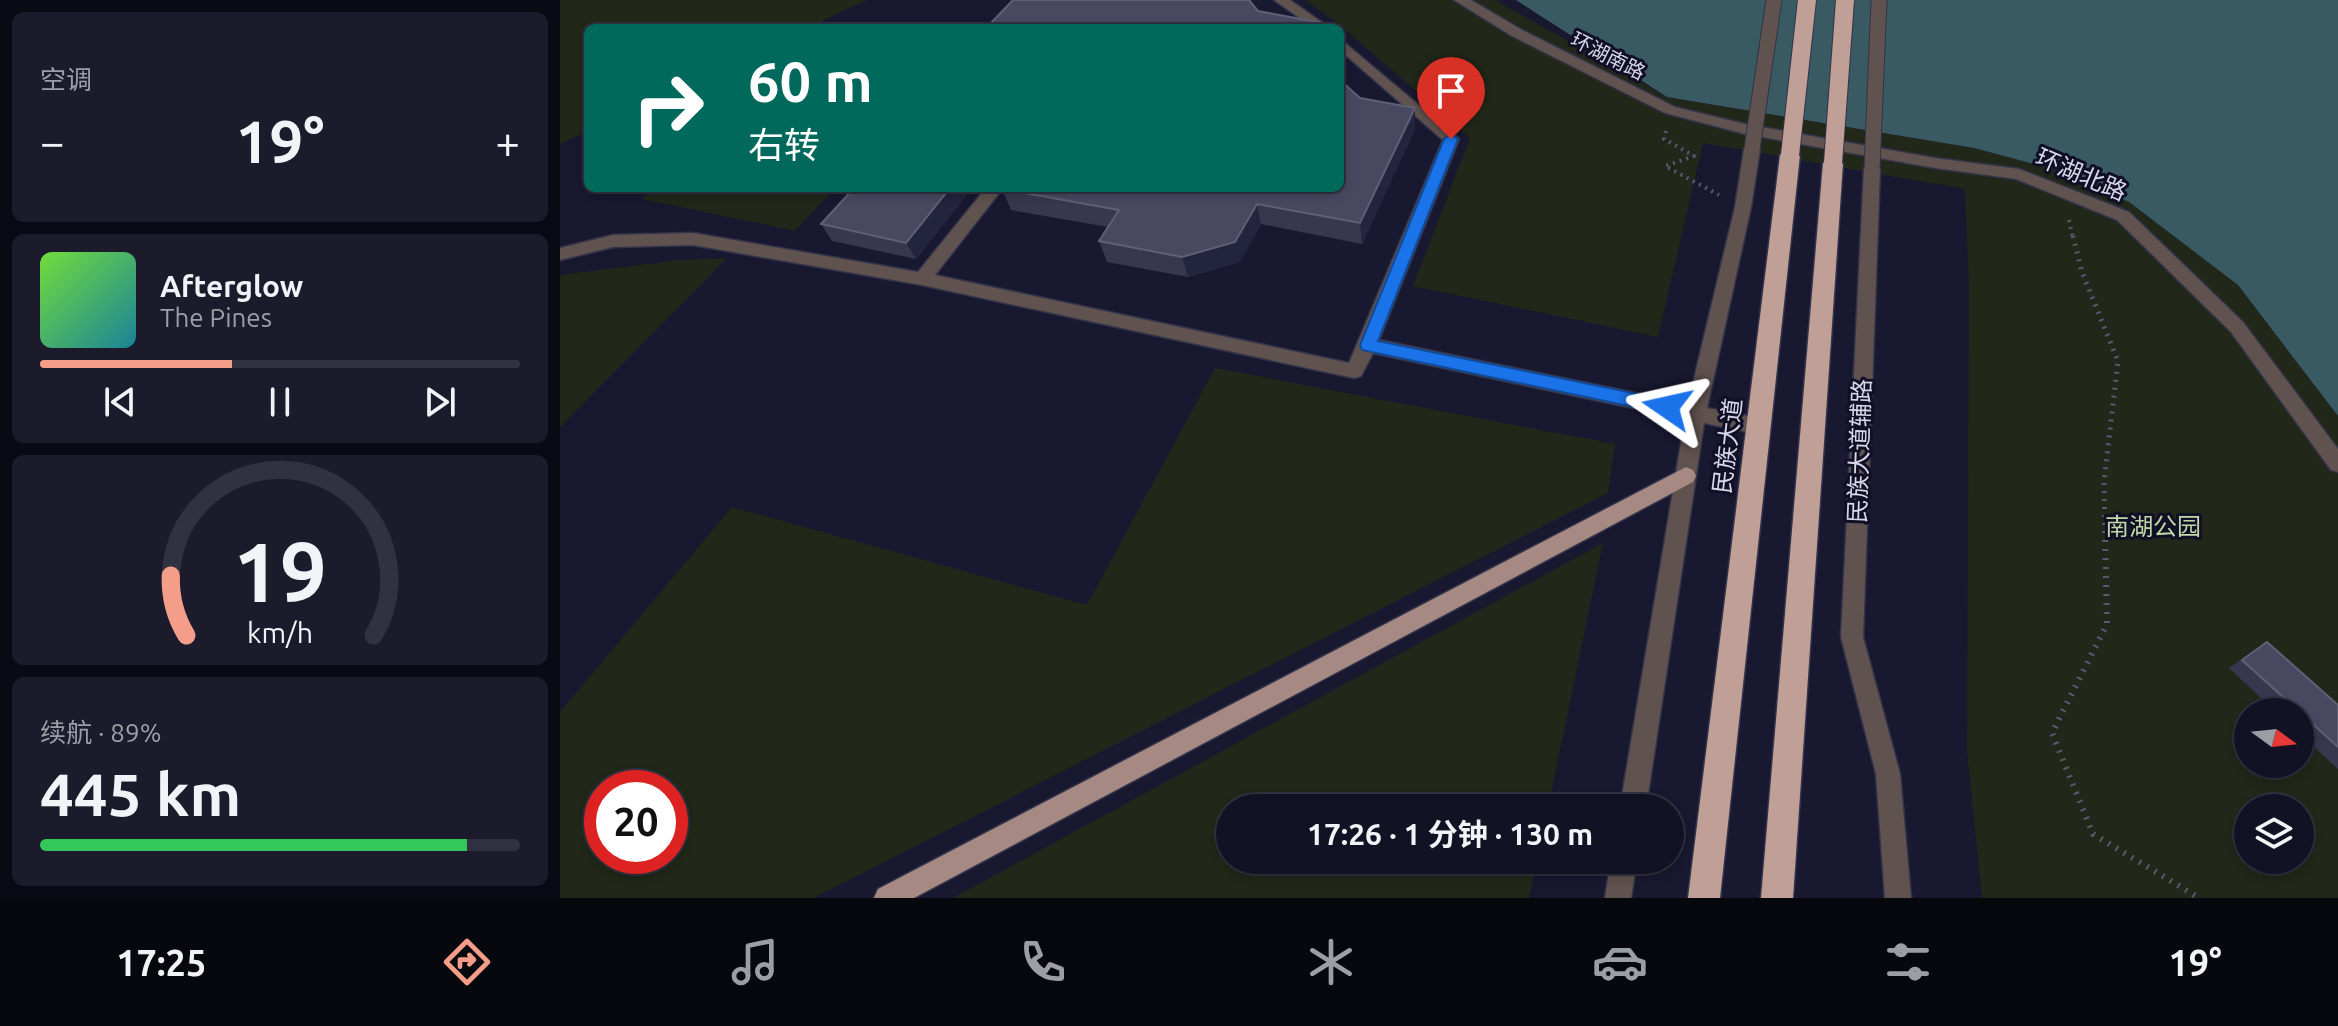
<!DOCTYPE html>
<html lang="zh">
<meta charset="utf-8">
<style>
:root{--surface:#121224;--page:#1b1b2c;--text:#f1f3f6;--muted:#9c9ea6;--line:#313241;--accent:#f49e8a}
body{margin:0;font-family:Ubuntu,"Noto Sans SC",sans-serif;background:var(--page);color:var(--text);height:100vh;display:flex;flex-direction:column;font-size:30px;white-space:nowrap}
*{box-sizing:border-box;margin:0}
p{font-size:26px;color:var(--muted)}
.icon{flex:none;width:44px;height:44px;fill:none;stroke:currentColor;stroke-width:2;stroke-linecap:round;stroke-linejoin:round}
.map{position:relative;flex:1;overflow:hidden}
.side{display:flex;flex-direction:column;gap:12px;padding:12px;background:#0a0a14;width:560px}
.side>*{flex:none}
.hud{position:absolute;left:24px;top:24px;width:760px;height:168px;border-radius:12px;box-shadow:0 4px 12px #0003,0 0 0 2px var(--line);background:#00695c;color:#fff;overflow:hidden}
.needle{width:52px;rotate:105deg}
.controls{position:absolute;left:1674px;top:698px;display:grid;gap:16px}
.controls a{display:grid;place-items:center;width:80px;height:80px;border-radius:50%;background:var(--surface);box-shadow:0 4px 12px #0003,0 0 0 2px var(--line);font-size:40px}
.speed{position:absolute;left:24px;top:770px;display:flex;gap:16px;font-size:40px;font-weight:700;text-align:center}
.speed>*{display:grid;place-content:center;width:104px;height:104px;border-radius:50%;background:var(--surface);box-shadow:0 4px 12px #0003,0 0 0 2px var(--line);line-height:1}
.speed .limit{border:12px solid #d22;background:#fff;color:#111}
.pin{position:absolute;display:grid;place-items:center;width:68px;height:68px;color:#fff;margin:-82px -34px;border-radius:50% 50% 50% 0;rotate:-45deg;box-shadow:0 0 8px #0007}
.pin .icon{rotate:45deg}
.me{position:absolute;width:88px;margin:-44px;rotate:281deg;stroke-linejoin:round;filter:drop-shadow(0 0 6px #0008)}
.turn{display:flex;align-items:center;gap:28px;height:168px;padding:0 32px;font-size:36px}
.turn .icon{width:104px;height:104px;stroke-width:2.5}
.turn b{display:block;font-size:56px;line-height:68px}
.big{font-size:60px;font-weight:700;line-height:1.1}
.side .card{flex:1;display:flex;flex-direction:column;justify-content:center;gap:12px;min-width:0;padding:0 28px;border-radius:12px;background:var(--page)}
.side .dial{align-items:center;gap:0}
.dial svg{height:208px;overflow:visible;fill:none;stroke:var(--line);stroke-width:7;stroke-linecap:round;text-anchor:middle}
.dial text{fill:var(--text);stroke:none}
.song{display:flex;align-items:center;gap:24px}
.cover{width:96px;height:96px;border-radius:12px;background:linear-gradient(135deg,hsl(100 70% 55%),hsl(190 70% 35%))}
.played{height:8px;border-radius:4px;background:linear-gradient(90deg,var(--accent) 40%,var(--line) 40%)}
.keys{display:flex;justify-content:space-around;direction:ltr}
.heat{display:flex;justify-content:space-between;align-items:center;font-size:44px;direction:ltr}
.charge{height:12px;border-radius:6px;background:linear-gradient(90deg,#34c759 89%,var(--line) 0)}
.trip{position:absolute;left:656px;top:794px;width:468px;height:80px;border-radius:40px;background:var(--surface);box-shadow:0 4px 12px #0003,0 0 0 2px var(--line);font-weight:700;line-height:80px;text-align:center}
.tabs{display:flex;height:128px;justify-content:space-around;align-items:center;background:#07070e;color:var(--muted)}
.tabs .icon{width:56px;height:56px}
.tabs .on{color:var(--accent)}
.tabs b{font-size:36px;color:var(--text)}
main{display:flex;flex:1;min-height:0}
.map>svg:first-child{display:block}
.green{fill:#212819;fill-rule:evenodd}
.water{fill:#395a63}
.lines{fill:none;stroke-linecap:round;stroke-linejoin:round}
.minor-casing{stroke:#33334a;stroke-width:3}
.major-casing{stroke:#33334a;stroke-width:3}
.highway-casing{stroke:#33334a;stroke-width:3}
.path-far2{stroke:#58586e;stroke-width:4;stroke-dasharray:2 5;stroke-linecap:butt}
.path-far1{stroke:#58586e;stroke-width:5;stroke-dasharray:2 6;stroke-linecap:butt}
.path{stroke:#58586e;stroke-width:6;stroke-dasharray:2 7;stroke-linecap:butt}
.minor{fill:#60524f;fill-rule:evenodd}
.major{fill:#a58982;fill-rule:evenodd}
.highway{fill:#c09f96;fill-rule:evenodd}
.minor-bridge-casing{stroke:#33334a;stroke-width:17;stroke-linecap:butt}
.highway-bridge-casing{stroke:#33334a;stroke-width:20;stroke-linecap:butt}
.minor-bridge{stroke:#60524f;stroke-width:15}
.highway-bridge{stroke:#c09f96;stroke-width:18}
.wall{fill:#373850}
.shaded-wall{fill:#23243d}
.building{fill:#484961;stroke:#5f6076;stroke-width:2}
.route{fill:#1a73e8;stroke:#114b97;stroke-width:2}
.labels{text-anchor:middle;stroke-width:6;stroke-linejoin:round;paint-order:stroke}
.far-street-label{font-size:20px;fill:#d7d8e9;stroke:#100f26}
.street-label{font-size:24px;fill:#d7d8e9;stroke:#100f26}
.park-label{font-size:24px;fill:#c0d8a6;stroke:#100f26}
</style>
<main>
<section class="side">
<div class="card"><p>空调</p>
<div class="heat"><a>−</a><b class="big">19°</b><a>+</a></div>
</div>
<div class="card">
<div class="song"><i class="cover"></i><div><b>Afterglow</b><p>The Pines</p></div></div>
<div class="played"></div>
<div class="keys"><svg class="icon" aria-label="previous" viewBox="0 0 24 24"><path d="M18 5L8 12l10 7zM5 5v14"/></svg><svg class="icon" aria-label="pause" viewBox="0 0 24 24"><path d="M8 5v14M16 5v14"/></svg><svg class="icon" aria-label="next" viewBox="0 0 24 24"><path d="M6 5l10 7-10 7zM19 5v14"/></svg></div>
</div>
<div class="card dial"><svg viewBox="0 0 100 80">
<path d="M14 69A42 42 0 1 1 86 69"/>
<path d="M14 69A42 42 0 0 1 8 46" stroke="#f49e8a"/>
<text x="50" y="56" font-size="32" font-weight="700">19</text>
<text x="50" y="72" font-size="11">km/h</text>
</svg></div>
<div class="card"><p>续航 · 89%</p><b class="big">445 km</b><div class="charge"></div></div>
</section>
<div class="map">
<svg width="1778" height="898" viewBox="0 0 1778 898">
<rect width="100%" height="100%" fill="#181830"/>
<g class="green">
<polygon points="0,0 307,0 247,28 28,28 28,131 0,144"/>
<path d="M745 0H935L1107 97 1414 148 1496 170 1569 202 1678 285 1778 416V898H1422L1407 751 1409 288 1405 189 1143 143 1098 337 853 286 910 138 780 25ZM1688 712H1740V764H1688ZM1688 808H1740V860H1688Z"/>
<polygon points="94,188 275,188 235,231 82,199"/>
<polygon points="167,258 0,427 0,275 119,260"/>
<path d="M655 368 1055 444 1048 493 254 898H0V712L172 507 527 605ZM42 788H110V856H42Z"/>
<polygon points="1043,543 988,808 670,808 670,860 977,860 969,898 393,898"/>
</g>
<polygon class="water" points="956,0 1778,0 1778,416 1678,285 1569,202 1496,170 1414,148 1107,97"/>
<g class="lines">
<defs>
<g id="minor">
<polygon points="714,0 730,0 770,28 754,28"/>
<polygon points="894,0 911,0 962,30 1115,107 1185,124 1375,158 1459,169 1569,212 1683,322 1778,449 1778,472 1771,470 1671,332 1557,220 1456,179 1375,168 1185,134 1105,113 952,36"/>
<polygon points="780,39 899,139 819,340 1128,404 1175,207 1184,149 1192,144 1200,149 1191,207 1147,408 1198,418 1205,420 1208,426 1205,432 1198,434 1144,423 1086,808 1060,808 1125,419 813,353 801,376 794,378 362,285 133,245 53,247 0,260 0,248 53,235 133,233 358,272 426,188 443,188 375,275 789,363 883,140 780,50"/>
<polygon points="1312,164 1320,169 1303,637 1340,774 1351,898 1325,898 1316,774 1281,637 1304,169"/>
<polygon points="1051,860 1077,860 1071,898 1045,898"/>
</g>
<polygon id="major" points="1126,467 1133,470 1136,476 1133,482 354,898 314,898 318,889"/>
<g id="highway">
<polygon points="1230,149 1240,155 1160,898 1128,898 1220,155"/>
<polygon points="1273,157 1283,163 1233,898 1201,898 1263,163"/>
</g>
</defs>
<use href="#minor" class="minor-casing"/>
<use href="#major" class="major-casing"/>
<use href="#highway" class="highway-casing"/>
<g class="path-far2">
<polyline points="1106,131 1104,139 1134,156 1105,166 1159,195"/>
<polyline points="1509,220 1513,238"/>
</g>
<polyline class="path-far1" points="1513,236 1522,272 1558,361 1544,482 1545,533"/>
<polyline class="path" points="1545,531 1547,624 1492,733 1533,834 1639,898"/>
<use href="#minor" class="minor"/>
<use href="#major" class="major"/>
<use href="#highway" class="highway"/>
<defs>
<g id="minor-bridge">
<polyline points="1192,149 1214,0"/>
<polyline points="1312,169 1319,0"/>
</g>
<g id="highway-bridge">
<polyline points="1230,155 1247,0"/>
<polyline points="1273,163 1285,0"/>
</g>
</defs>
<use href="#minor-bridge" class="minor-bridge-casing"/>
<use href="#highway-bridge" class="highway-bridge-casing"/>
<use href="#minor-bridge" class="minor-bridge"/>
<use href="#highway-bridge" class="highway-bridge"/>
</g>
<g class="wall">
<polygon points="800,98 855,108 855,129 802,244 701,224 680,262 628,277 547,262 539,241 548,227 451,210 442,189"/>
<polygon points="412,188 356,259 272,241 261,224"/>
<polygon points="1707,642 1778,705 1778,769 1740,734 1740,712 1716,712 1669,668"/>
</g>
<g class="shaded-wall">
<polygon points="855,108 855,129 802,244 800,223"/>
<polygon points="390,188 412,188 356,259 346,243"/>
<polygon points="697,204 701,224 680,262 628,277 622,257"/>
</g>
<g class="building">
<polygon points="453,0 689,0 698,11 768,24 771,28 426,28"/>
<polygon points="780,80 800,98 855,108 800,223 697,204 675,242 622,257 539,241 559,210 442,189 780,188"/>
<polygon points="294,188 390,188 346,243 261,224"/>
<polygon points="1707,642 1778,705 1778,747 1682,660"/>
</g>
<polygon class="route" points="891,134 898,139 818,341 1107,400 1113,402 1115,407 1113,412 1107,414 802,350 800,345 884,139"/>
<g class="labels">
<g class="far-street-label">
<text transform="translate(1048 56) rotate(27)" y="7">环湖南路</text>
</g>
<g class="street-label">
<text transform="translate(1521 175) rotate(23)" y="8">环湖北路</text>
<text transform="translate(1168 446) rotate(-83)" y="8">民族大道</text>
<text transform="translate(1300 451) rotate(-88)" y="8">民族大道辅路</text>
</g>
<g class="park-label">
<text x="1593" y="535">南湖公园</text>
</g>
</g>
</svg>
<div class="controls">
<a><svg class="needle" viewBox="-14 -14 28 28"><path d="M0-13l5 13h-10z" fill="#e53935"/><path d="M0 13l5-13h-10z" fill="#9c9ea6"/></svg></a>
<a><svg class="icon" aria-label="layers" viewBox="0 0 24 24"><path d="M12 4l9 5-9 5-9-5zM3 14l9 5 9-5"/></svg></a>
</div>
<div class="speed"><div class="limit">20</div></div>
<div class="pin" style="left:891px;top:139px;background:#d93025"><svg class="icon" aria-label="arrive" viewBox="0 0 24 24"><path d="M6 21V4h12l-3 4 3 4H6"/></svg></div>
<svg class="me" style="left:1107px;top:407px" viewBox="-20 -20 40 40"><path d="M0-17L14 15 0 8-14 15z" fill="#1a73e8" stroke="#fff" stroke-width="4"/></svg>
<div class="trip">17:26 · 1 分钟 · 130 m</div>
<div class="hud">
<div class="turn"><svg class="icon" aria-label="right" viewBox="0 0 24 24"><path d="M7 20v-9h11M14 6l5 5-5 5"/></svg><div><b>60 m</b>右转</div></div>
</div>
</div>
</main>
<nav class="tabs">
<b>17:25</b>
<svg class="icon on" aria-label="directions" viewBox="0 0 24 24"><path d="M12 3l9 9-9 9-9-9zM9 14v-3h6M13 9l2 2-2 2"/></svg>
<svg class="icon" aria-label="music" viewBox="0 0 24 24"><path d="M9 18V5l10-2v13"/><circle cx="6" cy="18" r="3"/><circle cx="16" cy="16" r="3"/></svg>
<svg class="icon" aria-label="phone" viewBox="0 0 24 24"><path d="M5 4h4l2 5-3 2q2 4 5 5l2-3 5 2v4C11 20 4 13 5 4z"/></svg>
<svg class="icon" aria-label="climate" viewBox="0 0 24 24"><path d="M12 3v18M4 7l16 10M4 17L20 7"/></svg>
<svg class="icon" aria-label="car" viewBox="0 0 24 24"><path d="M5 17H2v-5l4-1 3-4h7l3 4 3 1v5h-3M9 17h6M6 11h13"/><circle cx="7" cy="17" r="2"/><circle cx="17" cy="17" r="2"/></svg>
<svg class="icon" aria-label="filters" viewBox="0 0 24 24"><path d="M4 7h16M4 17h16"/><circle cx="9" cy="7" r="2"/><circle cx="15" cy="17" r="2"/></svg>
<b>19°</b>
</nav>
